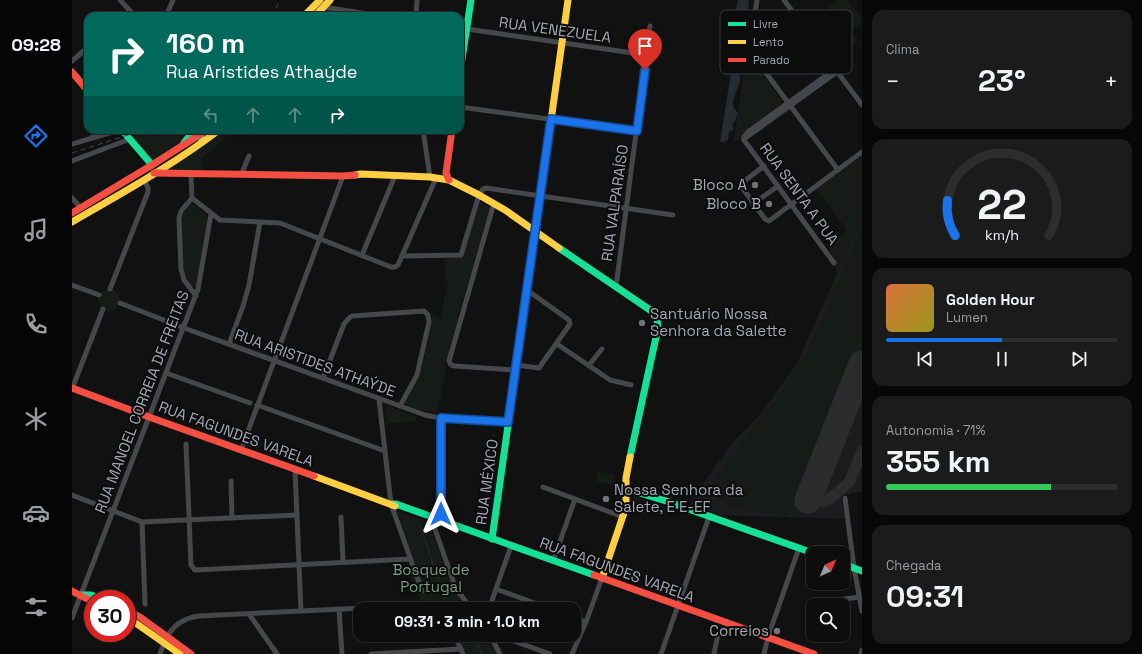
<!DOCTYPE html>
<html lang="pt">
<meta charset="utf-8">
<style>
:root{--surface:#0d0d0e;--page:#1b1b1c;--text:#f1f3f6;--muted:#9a9c9e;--line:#2d2d2e;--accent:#1a73e8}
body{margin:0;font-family:"Space Grotesk",sans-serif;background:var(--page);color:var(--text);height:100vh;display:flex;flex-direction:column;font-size:15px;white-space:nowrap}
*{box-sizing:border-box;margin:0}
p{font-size:13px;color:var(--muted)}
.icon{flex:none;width:22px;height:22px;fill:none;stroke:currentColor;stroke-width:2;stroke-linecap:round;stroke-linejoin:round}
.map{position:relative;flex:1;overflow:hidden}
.side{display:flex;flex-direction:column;gap:10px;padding:10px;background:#070708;width:280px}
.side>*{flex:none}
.hud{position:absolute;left:12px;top:12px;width:380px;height:122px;border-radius:12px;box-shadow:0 1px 3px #0004,0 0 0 1px var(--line);background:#00695c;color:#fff;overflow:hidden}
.needle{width:26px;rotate:44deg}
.controls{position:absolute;left:734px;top:546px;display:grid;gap:8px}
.controls a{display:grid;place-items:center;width:44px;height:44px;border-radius:8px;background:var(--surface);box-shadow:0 1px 3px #0004,0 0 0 1px var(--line);font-size:20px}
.speed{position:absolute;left:12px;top:590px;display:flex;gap:8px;font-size:20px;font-weight:700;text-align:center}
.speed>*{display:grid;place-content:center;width:52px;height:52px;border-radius:50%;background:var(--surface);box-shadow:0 1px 3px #0004,0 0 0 1px var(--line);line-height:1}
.speed .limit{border:6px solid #d22;background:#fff;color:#111}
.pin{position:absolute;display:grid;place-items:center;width:34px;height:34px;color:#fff;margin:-41px -17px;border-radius:50% 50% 50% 0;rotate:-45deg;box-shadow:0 0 4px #0007}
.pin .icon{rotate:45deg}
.me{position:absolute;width:44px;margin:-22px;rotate:0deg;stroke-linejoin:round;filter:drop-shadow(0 0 3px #0008)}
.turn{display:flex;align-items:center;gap:14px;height:84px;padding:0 16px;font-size:18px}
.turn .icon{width:52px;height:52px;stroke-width:2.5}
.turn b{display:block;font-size:28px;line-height:34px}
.lanes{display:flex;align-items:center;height:38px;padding:0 16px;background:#0003;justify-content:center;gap:20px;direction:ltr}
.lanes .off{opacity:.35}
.big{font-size:30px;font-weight:700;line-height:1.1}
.side .tile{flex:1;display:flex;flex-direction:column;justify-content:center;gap:6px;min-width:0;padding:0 14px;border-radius:12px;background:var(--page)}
.side .dial{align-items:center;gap:0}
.dial svg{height:104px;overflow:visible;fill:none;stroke:var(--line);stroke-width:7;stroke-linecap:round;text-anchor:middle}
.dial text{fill:var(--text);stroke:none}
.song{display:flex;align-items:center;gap:12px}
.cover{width:48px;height:48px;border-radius:6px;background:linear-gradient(135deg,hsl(20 70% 55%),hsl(60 70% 35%))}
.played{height:4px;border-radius:2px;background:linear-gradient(90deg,var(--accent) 50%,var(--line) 50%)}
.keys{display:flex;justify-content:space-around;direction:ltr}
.heat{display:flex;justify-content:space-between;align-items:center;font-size:22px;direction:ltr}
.charge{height:6px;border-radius:3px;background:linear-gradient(90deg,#34c759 71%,var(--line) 0)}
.trip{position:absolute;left:281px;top:602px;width:228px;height:40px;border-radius:12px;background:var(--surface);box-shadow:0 1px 3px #0004,0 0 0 1px var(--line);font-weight:700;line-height:40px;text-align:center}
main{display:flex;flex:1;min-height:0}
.dock{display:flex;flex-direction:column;width:72px;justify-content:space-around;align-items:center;background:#050506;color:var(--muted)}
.dock .icon{width:28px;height:28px}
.dock .selected{color:var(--accent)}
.dock b{font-size:18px;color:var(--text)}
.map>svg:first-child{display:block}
.built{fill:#1c1c1e}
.green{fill:#161b17}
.water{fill:#262b31}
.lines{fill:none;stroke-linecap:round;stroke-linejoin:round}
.stream{stroke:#262b31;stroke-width:1}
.taxiway{stroke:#2c2c2e;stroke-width:11}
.runway{stroke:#2c2c2e;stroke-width:27}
.street{stroke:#46474a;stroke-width:5}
.fast{stroke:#16e098;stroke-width:7}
.slow{stroke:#ffcf43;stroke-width:7}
.jam{stroke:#f24e42;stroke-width:7}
.rail{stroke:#464749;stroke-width:1;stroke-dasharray:5 4;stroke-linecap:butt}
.route-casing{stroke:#114b97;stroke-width:10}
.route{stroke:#1a73e8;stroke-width:7}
.poi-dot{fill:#70727a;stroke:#0c0c0d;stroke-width:1.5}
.labels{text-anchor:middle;stroke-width:4;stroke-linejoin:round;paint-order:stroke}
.street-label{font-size:15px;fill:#a3a7b2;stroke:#0c0c0d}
.poi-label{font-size:15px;fill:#a3a7b2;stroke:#0c0c0d;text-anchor:end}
.park-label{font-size:15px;fill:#7b9b7f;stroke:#0c0c0d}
.key{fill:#0c0c0d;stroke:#393a3f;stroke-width:1}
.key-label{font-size:11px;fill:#a3a7b2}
</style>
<main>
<nav class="dock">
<b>09:28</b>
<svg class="icon selected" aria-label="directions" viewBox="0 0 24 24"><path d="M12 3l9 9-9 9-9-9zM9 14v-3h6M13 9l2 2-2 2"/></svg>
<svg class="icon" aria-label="music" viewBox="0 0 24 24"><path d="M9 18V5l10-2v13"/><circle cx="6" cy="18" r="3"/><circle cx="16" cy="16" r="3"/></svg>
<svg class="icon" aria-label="phone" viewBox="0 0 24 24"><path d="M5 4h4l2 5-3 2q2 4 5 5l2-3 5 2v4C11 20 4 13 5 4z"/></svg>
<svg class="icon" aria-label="climate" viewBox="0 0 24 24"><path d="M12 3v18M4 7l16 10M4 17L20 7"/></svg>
<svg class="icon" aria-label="car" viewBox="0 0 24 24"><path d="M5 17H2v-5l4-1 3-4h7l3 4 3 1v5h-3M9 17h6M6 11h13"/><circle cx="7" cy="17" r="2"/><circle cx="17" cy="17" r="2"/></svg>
<svg class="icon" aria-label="filters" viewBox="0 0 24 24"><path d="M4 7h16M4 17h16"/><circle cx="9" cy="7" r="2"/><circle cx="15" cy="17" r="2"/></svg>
</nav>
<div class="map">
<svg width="790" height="654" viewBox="0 0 790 654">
<rect width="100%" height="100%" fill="#111112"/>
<polygon class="built" points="790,218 790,491 778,494 769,495 773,519 648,515 618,503 629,487 660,443 688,415 725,363"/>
<g class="green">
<polygon points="764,0 776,0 790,20 790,23 774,34 755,7"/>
<polygon points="778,33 785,41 771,53 764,44"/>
<polygon points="674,53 711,103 710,105 670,136 668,139 668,141 662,141"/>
<polygon points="77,130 118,130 115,133 109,144 82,162 59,136"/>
<polygon points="151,130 159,130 152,139 130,158 130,170 91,170 143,137"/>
<path d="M790 155V218L766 273C762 263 763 259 757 249L775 230 744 189Z"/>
<polygon points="408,201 418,207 387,314 375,361 366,413 350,411 332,404 349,373 361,315 368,319 376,281 373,282 372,258 390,257"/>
<polygon points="120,204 134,215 135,221 124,286 120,287 115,280 111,264 110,226 111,216 115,206"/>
<polygon points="790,226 790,334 716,517 662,508 642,498 635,490 731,362"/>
<circle cx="37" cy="300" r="11"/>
<polygon points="313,405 344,417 344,421 315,424"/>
<polygon points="526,471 543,475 541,485 523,481"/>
<polygon points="562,497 597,508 595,514 556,514"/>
<polygon points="325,511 357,522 382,591 397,609 362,609 357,602 349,603 334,561 340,558 340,555"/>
<polygon points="383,635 416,635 426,654 395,654"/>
</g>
<path class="water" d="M666 0H677L674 29 668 59 669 65 666 71C667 74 669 77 668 80 666 92 655 104 666 113L664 119 660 125 662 129 657 132 656 140 652 142H648L659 73 661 38 660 25Z"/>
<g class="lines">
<g class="stream">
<polyline points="348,525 372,598 380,609"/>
<polyline points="400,635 411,654"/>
</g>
<polyline class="taxiway" points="736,500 751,502 757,499 765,493 778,481 790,451"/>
<polyline class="runway" points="736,500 790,364"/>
<g class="street">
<polyline points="48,0 63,16"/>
<polyline points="685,0 677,50 766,170"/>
<polyline points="712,0 790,105"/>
<polyline points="251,7 310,16"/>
<polyline points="52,16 58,11"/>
<polyline points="94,16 101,0"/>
<polyline points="344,16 345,0"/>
<polyline points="388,28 575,55"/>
<polyline points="0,61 16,47"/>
<polyline points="388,107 565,131"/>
<polyline points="351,130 358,177"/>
<polyline points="20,137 29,130"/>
<polyline points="672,139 765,72"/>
<polyline points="672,140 762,263"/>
<polyline points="672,140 672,137 676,132 763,69"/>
<polyline points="0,144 47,130"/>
<polyline points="0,161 58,139"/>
<polyline points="692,166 671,182 669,186 693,219 697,221 790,152"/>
<polyline points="119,174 120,198 109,211 107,218 109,269 112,280 124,296"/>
<polyline points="169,175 177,156"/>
<polyline points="0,198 9,208"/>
<polyline points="120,198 148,220 208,223 319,267 323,267 326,265 364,178"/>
<polyline points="422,203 377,361 379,365 383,366 443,370"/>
<polyline points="681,204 706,186"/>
<polyline points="290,255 323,176"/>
<polyline points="330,256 389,255 407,195 411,189 414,188 601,215"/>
<polyline points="0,285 27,295"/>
<polyline points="544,287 578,26"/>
<polyline points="38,289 76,192 76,188 72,179"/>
<polyline points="48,303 112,328 353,415 363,417 436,422"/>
<polyline points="157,344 171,306 177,285 188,222"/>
<polyline points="485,344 538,380 559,385"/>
<polyline points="444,365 467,368 498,324 497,320 455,290"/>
<polyline points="517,365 530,349"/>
<polyline points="94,373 178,403"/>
<polyline points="251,378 272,324 277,318 280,316 352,311 356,315 357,322 345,375 328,406"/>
<polyline points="0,389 31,309"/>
<polyline points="307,399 319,504 350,591"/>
<polyline points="185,405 313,451"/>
<polyline points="114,444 119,565 123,570 338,559"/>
<polyline points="169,450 271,176"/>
<polyline points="223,469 229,611"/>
<polyline points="159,481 160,518"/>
<polyline points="471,487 551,517"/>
<polyline points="0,495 70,522 225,515"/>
<polyline points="773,498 782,568 790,611"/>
<polyline points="269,517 271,562"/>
<polyline points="359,518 384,589 400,609"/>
<polyline points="369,521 369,418"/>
<polyline points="70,522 73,604"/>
<polyline points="481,561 503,499"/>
<polyline points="424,589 479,609"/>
<polyline points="753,602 787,597"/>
<polyline points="267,609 270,654"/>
<polyline points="417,609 439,546"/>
<polyline points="177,614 205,654"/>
<polyline points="502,617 514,622"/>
<polyline points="0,618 126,289 139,214"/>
<polyline points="380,635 386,643 391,654"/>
<polyline points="418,635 428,654"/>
<polyline points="425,635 478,654"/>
<path d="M95 637C102 624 113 618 127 616L355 605 358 609"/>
<polyline points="88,654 92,643"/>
<polyline points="299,654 389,649"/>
<polyline points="500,654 514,622 530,578"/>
<polyline points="589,654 637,517"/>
<polyline points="642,654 646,634"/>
<polyline points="692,654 696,637 727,548"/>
<polyline points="789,654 790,650"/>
</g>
<g class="fast">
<polyline points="388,72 399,0"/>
<polyline points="50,130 80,165"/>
<polyline points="112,143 118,135 123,132 127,133 129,138"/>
<polyline points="487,248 581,312 585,319 586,328 558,457"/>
<polyline points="554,489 594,501 741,553"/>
<polyline points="319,504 324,504 522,575"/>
<polyline points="420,539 452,312"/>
<polyline points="771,564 790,571"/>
<polyline points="9,595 19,595 31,599"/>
</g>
<g class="slow">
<polyline points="232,16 248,0"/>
<polyline points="243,16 258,0"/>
<polyline points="283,175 289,174 358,177 377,180 407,195 433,210 487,248"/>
<path d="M0 222C50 193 101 165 147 130"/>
<polyline points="452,312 496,0"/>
<polyline points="242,476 323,506"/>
<polyline points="530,578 554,507 554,478 558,457"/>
<polyline points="55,617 108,654"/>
</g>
<g class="jam">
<polyline points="0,72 16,91"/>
<polyline points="82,173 271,176 283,175"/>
<polyline points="377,180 374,173 380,130"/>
<polyline points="0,213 80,165 135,130"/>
<polyline points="0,388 77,417 242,476"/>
<polyline points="522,575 742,654"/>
<polyline points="0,591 21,602"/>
<polyline points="55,610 68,617 119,654"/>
</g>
<g class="rail">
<polyline points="200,16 208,0"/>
<polyline points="0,153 71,130"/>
</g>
</g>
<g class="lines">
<defs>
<polyline id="route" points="369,514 369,418 436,422 479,119 565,131 573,70"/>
</defs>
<use href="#route" class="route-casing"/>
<use href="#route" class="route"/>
</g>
<g class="poi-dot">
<circle cx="683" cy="185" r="4"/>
<circle cx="697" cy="204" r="4"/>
<circle cx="570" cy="323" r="4"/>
<circle cx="534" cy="499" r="4"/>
<circle cx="705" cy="631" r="4"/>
</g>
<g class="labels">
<g class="street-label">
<text transform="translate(483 30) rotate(8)" y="5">RUA VENEZUELA</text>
<text transform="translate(727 194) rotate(54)" y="5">RUA SENTA A PUA</text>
<text transform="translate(543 203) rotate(-82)" y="5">RUA VALPARAÍSO</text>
<text transform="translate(243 363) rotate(20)" y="5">RUA ARISTIDES ATHAÝDE</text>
<text transform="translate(70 402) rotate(-69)" y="5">RUA MANOEL CORREIA DE FREITAS</text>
<text transform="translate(164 434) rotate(20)" y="5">RUA FAGUNDES VARELA</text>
<text transform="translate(415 482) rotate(-82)" y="5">RUA MÉXICO</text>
<text transform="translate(545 570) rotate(20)" y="5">RUA FAGUNDES VARELA</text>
</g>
<g class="poi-label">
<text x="675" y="190">Bloco A</text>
<text x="689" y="209">Bloco B</text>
<text x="578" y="319" text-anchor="start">Santuário Nossa<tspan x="578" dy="17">Senhora da Salette</tspan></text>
<text x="542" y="495" text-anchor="start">Nossa Senhora da<tspan x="542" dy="17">Salete, E E-EF</tspan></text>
<text x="697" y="636">Correios</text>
</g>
<g class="park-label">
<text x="359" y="575">Bosque de<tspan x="359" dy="17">Portugal</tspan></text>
</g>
</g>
<rect x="648" y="10" width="132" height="64" rx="6" class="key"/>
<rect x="656" y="22" width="18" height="4" fill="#16e098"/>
<rect x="656" y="40" width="18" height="4" fill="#ffcf43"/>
<rect x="656" y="58" width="18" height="4" fill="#f24e42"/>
<g class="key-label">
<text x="681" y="28">Livre</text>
<text x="681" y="46">Lento</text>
<text x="681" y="64">Parado</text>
</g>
</svg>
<div class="controls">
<a><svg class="needle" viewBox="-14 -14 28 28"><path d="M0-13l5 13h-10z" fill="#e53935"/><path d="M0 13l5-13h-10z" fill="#9a9c9e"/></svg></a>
<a><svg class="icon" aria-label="search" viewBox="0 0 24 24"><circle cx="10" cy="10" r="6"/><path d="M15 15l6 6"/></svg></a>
</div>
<div class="speed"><div class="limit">30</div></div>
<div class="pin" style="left:573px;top:70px;background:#d93025"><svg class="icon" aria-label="arrive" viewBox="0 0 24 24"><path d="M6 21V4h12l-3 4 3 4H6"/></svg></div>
<svg class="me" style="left:369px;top:514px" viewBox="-20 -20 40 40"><path d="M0-17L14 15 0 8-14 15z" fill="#1a73e8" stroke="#fff" stroke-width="4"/></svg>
<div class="trip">09:31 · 3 min · 1.0 km</div>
<div class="hud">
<div class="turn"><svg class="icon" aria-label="right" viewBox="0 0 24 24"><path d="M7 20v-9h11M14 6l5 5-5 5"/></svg><div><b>160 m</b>Rua Aristides Athaýde</div></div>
<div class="lanes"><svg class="icon off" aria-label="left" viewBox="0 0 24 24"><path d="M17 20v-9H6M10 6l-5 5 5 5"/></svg><svg class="icon off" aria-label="ahead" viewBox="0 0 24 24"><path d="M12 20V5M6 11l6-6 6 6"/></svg><svg class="icon off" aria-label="ahead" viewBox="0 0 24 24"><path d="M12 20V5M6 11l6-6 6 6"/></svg><svg class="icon" aria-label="right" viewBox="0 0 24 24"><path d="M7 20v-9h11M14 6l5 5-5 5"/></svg></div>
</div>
</div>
<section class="side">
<div class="tile"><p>Clima</p>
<div class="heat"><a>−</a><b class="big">23°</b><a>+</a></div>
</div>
<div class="tile dial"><svg viewBox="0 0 100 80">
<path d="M14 69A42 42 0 1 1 86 69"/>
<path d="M14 69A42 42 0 0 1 8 42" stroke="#1a73e8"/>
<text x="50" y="56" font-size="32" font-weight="700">22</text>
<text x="50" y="72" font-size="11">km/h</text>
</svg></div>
<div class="tile">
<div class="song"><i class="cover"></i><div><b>Golden Hour</b><p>Lumen</p></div></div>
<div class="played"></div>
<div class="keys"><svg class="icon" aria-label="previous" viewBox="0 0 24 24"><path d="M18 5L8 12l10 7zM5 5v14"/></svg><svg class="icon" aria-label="pause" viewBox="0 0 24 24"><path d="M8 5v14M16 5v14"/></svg><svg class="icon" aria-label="next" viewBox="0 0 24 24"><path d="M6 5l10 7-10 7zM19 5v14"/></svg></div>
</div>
<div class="tile"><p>Autonomia · 71%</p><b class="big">355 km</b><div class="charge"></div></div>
<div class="tile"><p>Chegada</p><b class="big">09:31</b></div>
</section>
</main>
